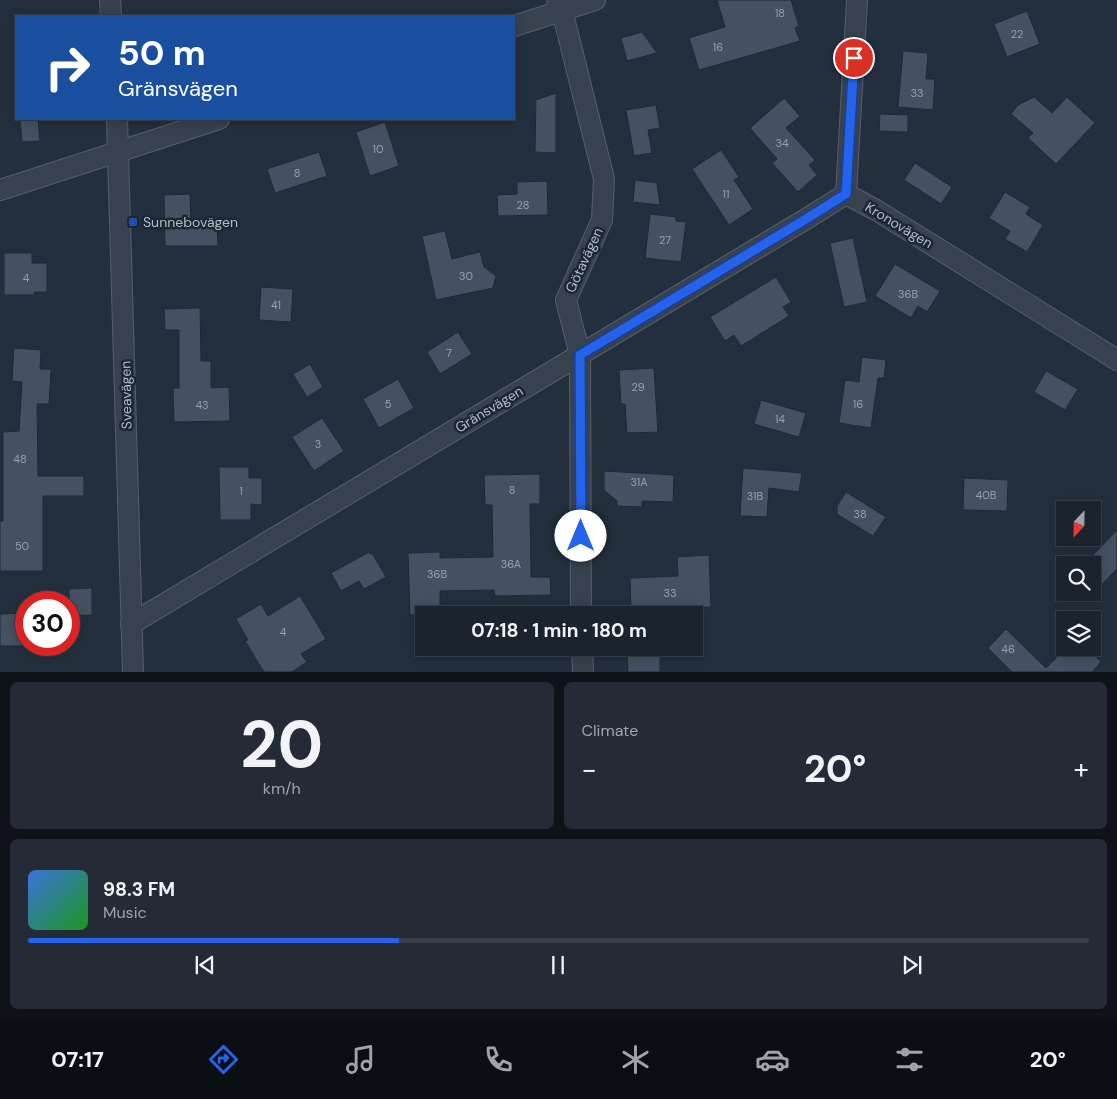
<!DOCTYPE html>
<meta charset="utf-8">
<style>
:root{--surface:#1b232e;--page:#242b36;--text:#f1f3f6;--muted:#a0a4aa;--line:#39404a;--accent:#2563eb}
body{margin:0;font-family:"DM Sans",sans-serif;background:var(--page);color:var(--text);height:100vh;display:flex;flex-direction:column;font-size:19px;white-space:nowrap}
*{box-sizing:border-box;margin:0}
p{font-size:16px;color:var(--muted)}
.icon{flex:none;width:28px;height:28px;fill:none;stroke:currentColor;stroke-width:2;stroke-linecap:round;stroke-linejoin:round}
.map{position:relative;height:672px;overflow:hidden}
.panel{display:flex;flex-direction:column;gap:10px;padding:10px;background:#0f1319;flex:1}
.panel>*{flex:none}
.hud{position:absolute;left:15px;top:15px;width:500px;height:105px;border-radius:0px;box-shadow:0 2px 12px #0003,0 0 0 1px var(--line);background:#1a4fa0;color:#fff;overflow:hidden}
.needle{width:32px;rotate:202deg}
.buttons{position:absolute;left:1056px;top:501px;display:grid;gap:10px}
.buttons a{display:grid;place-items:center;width:45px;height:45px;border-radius:0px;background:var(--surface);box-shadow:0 2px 12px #0003,0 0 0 1px var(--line);font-size:25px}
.speed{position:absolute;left:15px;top:591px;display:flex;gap:10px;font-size:25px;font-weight:700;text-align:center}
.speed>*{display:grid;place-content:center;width:65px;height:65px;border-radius:50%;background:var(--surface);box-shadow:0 2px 12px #0003,0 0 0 1px var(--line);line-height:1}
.speed .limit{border:8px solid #d22;background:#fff;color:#111}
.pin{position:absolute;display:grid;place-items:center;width:42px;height:42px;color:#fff;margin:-21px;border:2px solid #fff;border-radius:50%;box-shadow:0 1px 5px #0007}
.me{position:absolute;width:55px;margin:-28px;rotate:0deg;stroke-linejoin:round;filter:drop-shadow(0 0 4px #0008)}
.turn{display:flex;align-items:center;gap:18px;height:105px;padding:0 20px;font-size:22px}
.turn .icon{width:65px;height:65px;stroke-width:2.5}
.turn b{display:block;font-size:35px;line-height:42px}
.big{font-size:38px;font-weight:700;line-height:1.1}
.panel .card{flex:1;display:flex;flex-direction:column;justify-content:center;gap:8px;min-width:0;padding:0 18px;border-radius:8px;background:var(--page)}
.panel .dial{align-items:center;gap:0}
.dial b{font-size:65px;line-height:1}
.song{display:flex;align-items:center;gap:15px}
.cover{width:60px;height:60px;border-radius:8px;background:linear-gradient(135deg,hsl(220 70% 55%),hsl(120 70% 35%))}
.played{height:5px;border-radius:2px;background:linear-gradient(90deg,var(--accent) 35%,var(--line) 35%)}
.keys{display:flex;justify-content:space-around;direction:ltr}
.heat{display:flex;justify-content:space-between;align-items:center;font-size:28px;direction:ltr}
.panel .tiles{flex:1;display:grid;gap:10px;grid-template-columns:1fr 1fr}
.card:last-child{grid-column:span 2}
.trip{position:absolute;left:415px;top:606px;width:288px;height:50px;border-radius:0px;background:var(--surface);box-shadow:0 2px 12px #0003,0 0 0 1px var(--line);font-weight:700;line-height:50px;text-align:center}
.menu{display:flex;height:80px;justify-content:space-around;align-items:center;background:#0b0e12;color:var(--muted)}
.menu .icon{width:35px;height:35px}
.menu .active{color:var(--accent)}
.menu b{font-size:22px;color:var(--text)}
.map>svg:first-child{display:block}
.building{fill:#455162;stroke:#1f2835}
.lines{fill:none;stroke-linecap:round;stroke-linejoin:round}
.minor-casing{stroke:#565f6c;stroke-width:22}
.minor{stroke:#38414e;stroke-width:20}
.route-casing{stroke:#184099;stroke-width:12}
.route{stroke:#2563eb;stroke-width:9}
.transit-dot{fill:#1a4fb4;stroke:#1d2633;stroke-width:2}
.labels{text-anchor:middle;stroke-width:5;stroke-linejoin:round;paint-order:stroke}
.number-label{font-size:11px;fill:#98a1af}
.poi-label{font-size:14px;fill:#b4bcc9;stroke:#1d2633;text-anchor:start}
.street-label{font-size:14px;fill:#b4bcc9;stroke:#1d2633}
</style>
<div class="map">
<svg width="1117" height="672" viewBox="0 0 1117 672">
<rect width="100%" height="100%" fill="#242f3e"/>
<g class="building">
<polygon points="717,0 791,0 799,26 795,28 800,41 699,70 689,38 725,27"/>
<polygon points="1027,11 1040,44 1007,57 994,24"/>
<polygon points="642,32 657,53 627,61 621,38"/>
<polygon points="903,51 928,53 926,79 935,79 933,110 898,107"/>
<polygon points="556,93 556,153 535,152 536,100"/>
<polygon points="1034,97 1052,113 1067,97 1095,123 1056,164 1028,138 1033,133 1011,114 1018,105"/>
<polygon points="784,98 800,116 786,128 815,160 809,165 817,175 798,192 772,163 777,159 750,128"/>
<polygon points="656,105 660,128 648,130 652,153 634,156 626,110"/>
<polygon points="880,114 908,115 908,132 879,131"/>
<polygon points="20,119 38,119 40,141 22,142"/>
<polygon points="385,122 399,166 370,176 356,132"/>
<polygon points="721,150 739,177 734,180 753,209 729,225 692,169"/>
<polygon points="319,152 327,176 275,193 267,169"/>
<polygon points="915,163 952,187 941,204 904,180"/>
<polygon points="635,180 657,183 660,205 633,202"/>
<polygon points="547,181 548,215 498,216 497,195 517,194 517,182"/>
<polygon points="1005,192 1030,207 1026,214 1043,225 1027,252 1005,239 1010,231 989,218"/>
<polygon points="190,194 191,226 217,225 218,246 165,246 164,195"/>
<polygon points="650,214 676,217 676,221 686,222 681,262 645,258"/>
<polygon points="445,231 452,259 480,252 484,267 496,276 493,288 436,300 422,236"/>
<polygon points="853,238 867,302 844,307 830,243"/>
<polygon points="4,253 32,253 32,263 47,263 47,292 34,292 34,295 4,295"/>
<polygon points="895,264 940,291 927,312 918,306 911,318 875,296"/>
<polygon points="776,277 791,302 783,307 789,316 741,346 734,335 725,341 710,317"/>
<polygon points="261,287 293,289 291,322 259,320"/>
<polygon points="200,308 201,361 211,361 211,388 229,387 230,421 174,422 173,388 179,388 179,330 165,330 164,309"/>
<polygon points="458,332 472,354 440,374 427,352"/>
<polygon points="14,348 41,350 40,369 51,369 49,404 37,404 38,476 84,476 84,496 43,496 43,571 0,571 0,521 3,521 3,432 19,431 22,382 12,381"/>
<polygon points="862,357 886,360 884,378 878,378 871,428 839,423 845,380 859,382"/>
<polygon points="310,364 323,387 307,397 293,374"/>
<polygon points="654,368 658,432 627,433 625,404 621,404 619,370"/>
<polygon points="1046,371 1078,389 1065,410 1034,392"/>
<polygon points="398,379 414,408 379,428 363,399"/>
<polygon points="761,400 806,413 799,437 754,424"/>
<polygon points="322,418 344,451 314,471 292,437"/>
<polygon points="219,467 249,467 249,478 262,478 262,505 251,504 251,520 220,520"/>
<polygon points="743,468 802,473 799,492 769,488 767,517 740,516"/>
<polygon points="604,471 674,475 673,502 642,501 642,507 617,506 617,501 604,490"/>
<polygon points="540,474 540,504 530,504 531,577 550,577 551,595 495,596 494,590 440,591 440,615 410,615 408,553 440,552 440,558 493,557 492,505 485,505 484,475"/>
<polygon points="964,478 1008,480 1007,511 963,510"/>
<polygon points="846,492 886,517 873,536 837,514 837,506"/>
<polygon points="1117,530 1117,569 1092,595 1092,556"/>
<polygon points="369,552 370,554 372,553 386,577 364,589 359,581 341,591 331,573"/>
<polygon points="709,555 711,607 631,611 630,578 678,576 677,557"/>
<polygon points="92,588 92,615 69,616 69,589"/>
<polygon points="300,596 326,639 301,654 307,662 292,672 264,672 245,641 248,640 236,619 261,604 268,616"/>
<polygon points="26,613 26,646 0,646 0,614"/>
<polygon points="1006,629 1046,668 1066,648 1087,648 1101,662 1092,672 1012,672 988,648"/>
<polygon points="660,648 660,672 628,672 627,650"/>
</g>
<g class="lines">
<defs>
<g id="minor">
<polyline points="110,0 111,16"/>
<polyline points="557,0 562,10 604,179 602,220 566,300 580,355 581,615"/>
<polyline points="857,0 846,194 876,210 1117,360"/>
<polyline points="514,26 595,0"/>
<polyline points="117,119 133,672"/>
<polyline points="0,190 219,119"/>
<polyline points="131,624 806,219 846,194"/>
<polyline points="582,648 583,672"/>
</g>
</defs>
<use href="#minor" class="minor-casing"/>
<use href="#minor" class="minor"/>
</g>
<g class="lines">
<defs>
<polyline id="route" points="581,536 580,355 806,219 846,194 854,58"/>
</defs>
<use href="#route" class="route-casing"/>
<use href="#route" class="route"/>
</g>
<rect class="transit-dot" x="128" y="217" width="10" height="10" rx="2.5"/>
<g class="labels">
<g class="number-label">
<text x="780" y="17">18</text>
<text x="1017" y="38">22</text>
<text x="718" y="51">16</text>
<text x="917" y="97">33</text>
<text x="782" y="147">34</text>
<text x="378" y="153">10</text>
<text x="297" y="177">8</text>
<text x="726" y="198">11</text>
<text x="523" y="209">28</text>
<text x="665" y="244">27</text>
<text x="466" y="280">30</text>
<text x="26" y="282">4</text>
<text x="908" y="298">36B</text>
<text x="276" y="309">41</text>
<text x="449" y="357">7</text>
<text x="638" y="391">29</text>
<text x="388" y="408">5</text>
<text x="858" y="408">16</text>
<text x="202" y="409">43</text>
<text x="780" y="423">14</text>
<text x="318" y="448">3</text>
<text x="20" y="463">48</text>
<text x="639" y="486">31A</text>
<text x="512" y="494">8</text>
<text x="241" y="495">1</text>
<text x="986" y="499">40B</text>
<text x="755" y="500">31B</text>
<text x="860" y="518">38</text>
<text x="22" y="550">50</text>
<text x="511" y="568">36A</text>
<text x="437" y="578">36B</text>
<text x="670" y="597">33</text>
<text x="283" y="636">4</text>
<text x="1008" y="653">46</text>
</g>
<g class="poi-label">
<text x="143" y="227">Sunnebovägen</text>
</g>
<g class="street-label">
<text transform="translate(899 225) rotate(31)" y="5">Kronovägen</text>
<text transform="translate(584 260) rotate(-65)" y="5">Götavägen</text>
<text transform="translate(126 395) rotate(-91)" y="5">Sveavägen</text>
<text transform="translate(489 409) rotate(-31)" y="5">Gränsvägen</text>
</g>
</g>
</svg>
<div class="buttons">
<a><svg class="needle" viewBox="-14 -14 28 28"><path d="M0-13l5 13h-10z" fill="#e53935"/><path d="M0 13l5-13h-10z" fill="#a0a4aa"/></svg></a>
<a><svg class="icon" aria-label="search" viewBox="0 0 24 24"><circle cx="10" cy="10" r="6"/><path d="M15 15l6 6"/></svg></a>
<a><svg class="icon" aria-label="layers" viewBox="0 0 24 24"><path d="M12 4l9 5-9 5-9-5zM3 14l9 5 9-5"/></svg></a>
</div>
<div class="speed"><div class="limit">30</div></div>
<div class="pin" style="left:854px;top:58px;background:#d93025"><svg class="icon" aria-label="arrive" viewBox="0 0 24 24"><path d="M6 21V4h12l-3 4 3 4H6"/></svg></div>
<svg class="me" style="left:581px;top:536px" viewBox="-20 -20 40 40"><circle r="19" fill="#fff"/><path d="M0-13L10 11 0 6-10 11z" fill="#2563eb"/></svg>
<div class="trip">07:18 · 1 min · 180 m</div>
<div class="hud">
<div class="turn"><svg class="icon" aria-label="right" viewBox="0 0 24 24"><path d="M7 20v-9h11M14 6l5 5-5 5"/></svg><div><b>50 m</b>Gränsvägen</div></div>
</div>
</div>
<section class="panel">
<div class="tiles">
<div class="card dial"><b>20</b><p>km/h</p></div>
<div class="card"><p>Climate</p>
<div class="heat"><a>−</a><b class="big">20°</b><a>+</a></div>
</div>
<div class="card">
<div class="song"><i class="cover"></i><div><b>98.3 FM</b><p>Music</p></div></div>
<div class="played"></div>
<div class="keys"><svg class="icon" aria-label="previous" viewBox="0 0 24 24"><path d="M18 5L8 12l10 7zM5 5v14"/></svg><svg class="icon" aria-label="pause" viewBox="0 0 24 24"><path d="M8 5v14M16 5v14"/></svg><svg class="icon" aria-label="next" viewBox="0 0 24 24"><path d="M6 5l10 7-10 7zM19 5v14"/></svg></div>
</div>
</div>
</section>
<nav class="menu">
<b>07:17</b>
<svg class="icon active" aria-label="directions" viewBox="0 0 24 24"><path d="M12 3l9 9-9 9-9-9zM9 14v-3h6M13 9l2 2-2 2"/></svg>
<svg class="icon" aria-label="music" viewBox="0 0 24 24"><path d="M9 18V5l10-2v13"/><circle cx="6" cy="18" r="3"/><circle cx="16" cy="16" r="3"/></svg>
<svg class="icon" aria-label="phone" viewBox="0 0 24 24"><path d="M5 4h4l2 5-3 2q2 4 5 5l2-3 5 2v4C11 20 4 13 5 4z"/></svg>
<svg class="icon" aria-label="climate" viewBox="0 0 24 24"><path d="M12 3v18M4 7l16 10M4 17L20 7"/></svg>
<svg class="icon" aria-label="car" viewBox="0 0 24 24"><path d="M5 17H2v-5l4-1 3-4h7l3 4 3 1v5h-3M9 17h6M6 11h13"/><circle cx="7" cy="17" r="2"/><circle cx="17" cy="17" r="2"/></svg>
<svg class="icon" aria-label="filters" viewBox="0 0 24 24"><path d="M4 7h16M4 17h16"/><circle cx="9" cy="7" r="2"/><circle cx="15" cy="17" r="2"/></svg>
<b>20°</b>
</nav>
